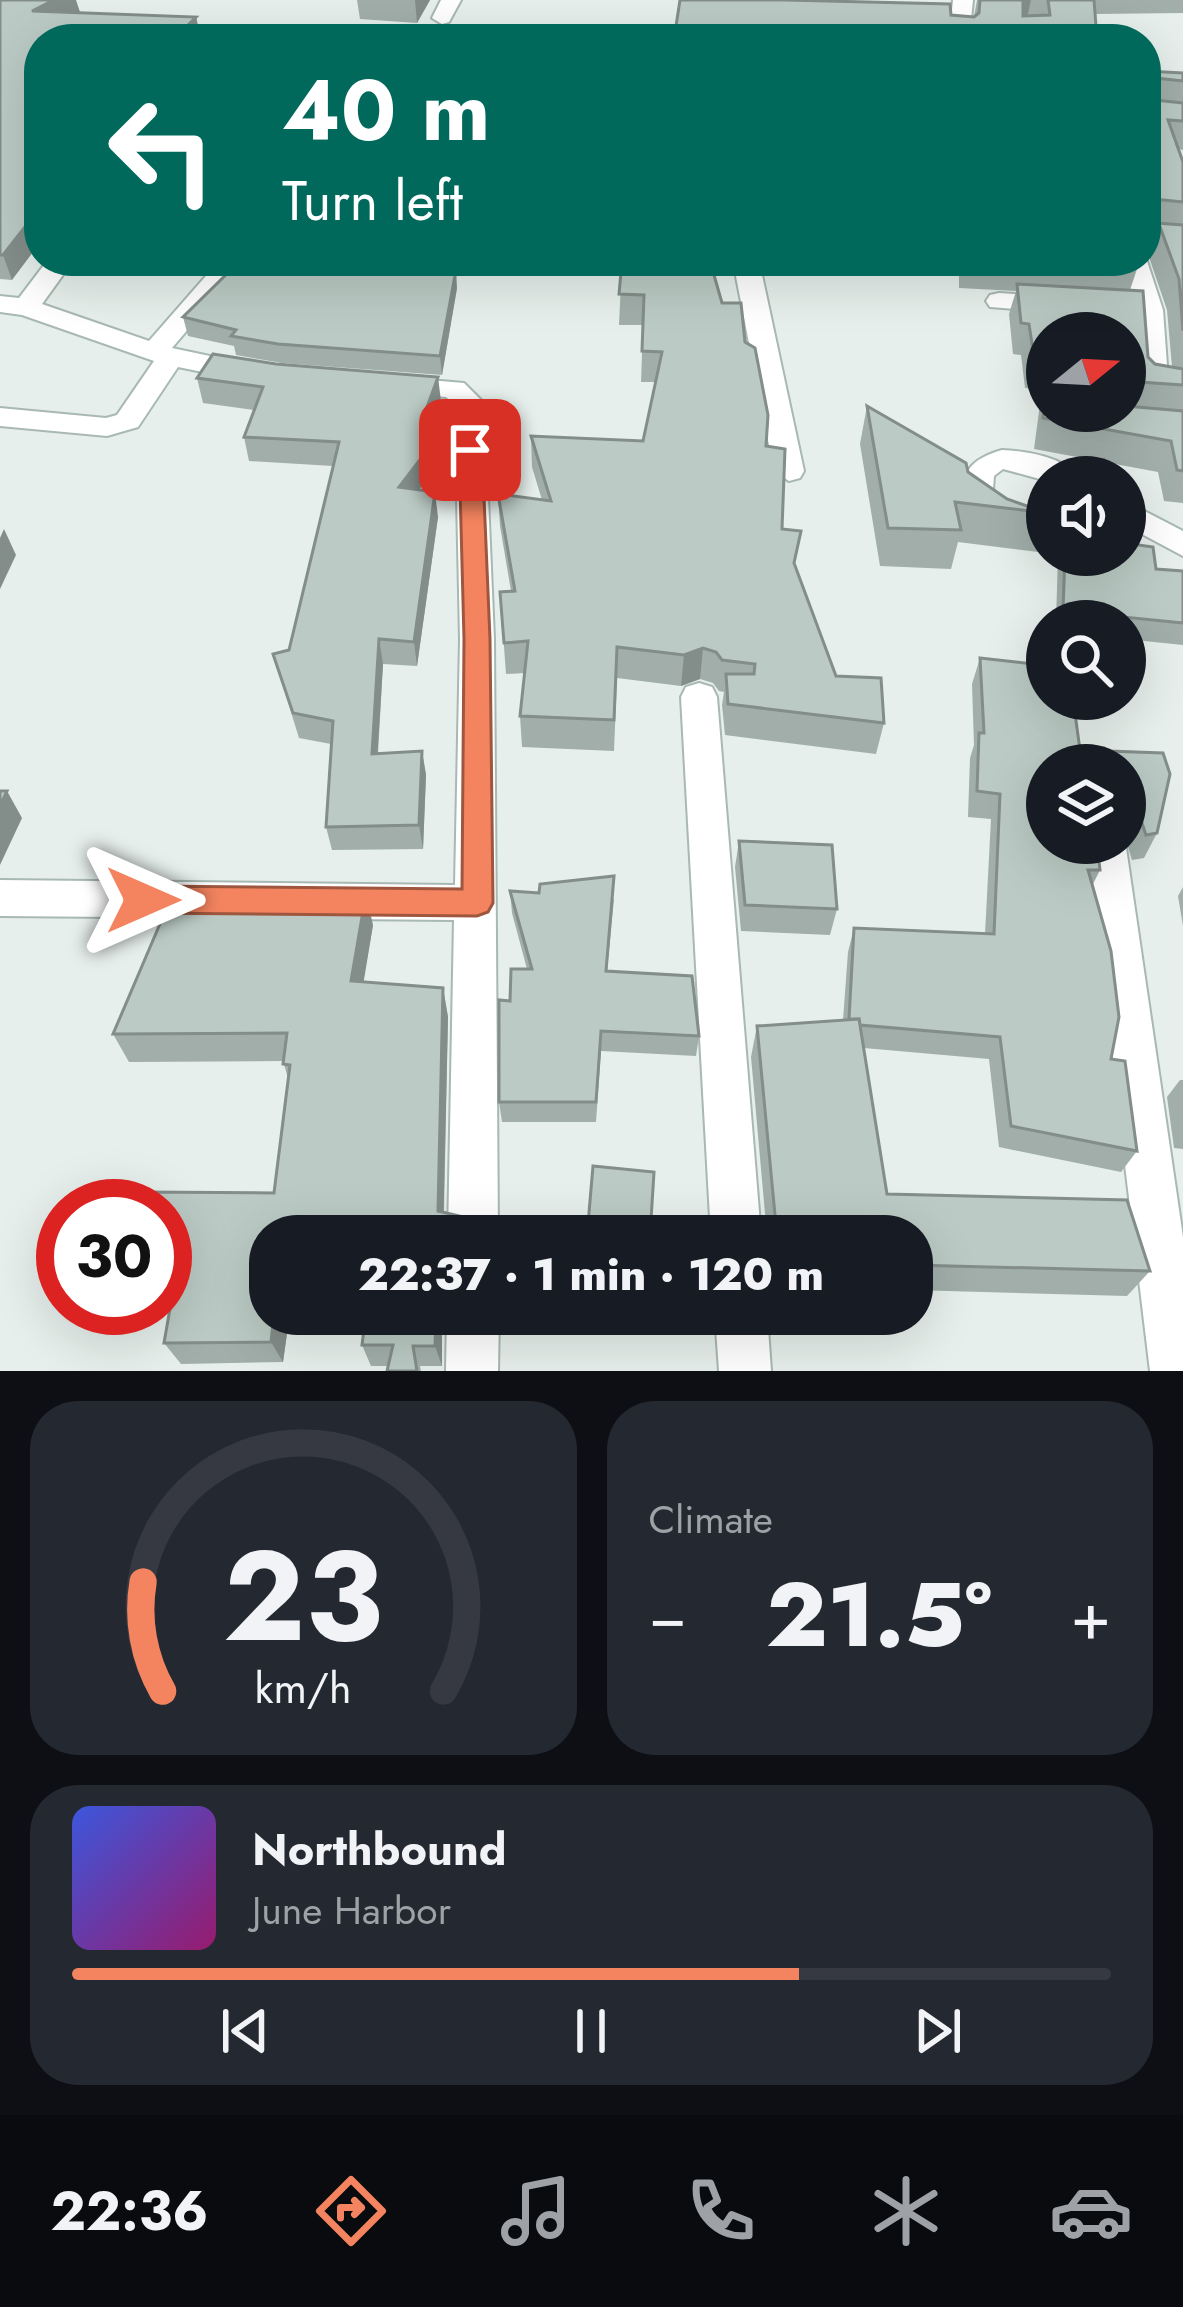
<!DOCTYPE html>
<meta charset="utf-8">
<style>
:root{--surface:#171b24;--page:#242831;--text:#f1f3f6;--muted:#9ea1a6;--line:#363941;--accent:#f4845f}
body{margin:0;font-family:Jost,sans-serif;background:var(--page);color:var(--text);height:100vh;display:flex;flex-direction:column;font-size:45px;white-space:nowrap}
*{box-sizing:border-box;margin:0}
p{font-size:39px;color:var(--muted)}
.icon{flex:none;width:66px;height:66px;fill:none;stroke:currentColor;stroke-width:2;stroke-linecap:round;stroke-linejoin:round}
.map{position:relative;height:1371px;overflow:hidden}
.sheet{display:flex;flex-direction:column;gap:30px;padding:30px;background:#0d0f14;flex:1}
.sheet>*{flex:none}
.guide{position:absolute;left:24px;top:24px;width:1137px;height:252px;border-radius:48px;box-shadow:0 12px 48px #0002;background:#00695c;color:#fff;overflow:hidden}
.needle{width:78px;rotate:72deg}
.fabs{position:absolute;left:1026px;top:312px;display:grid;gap:24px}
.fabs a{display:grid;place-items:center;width:120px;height:120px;border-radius:50%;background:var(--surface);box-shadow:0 12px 48px #0002;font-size:60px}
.speed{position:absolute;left:36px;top:1179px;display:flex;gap:24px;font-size:60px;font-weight:700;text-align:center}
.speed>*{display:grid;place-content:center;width:156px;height:156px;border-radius:50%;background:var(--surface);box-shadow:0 12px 48px #0002;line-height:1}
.speed .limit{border:18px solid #d22;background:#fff;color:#111}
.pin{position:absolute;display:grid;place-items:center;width:102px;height:102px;color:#fff;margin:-51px;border-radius:24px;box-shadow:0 6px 18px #0006}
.me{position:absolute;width:132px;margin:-66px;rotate:90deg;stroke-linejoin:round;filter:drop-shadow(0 0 9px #0008)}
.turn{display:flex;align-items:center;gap:42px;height:252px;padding:0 60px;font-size:54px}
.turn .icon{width:156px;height:156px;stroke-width:2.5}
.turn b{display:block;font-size:84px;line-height:102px}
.big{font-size:90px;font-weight:800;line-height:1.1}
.sheet .tile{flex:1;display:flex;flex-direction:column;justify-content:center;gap:18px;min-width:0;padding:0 42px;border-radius:48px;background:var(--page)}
.sheet .dial{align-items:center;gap:0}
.dial svg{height:312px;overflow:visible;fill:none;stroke:var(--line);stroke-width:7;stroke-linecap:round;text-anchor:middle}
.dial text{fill:var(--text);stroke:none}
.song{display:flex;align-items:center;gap:36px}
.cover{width:144px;height:144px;border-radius:18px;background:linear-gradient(135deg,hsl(230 70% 55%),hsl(320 70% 35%))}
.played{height:12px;border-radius:6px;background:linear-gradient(90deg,var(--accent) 70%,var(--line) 70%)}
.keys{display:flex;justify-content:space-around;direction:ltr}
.heat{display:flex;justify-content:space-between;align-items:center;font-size:66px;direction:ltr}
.sheet .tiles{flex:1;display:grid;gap:30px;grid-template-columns:1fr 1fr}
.tile:last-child{grid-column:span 2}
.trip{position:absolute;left:249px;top:1215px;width:684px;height:120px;border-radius:48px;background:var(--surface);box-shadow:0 12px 48px #0002;font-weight:800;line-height:120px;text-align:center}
.dock{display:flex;height:192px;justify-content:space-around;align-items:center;background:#090b0e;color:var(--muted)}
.dock .icon{width:84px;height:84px}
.dock .selected{color:var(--accent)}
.dock b{font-size:54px;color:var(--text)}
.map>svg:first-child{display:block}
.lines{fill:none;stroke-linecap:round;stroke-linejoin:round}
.minor-casing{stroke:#a8b8b2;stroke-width:4}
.minor{fill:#fff;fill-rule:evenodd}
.wall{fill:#a1aea9;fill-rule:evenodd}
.shaded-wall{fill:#838d89}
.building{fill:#bbcac4;stroke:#838d89;stroke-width:3}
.route{fill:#f4845f;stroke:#9f563e;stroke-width:3}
</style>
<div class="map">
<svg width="1183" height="1371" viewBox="0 0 1183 1371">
<rect width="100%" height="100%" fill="#e6efeb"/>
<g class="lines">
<defs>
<g id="minor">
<polygon points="441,0 461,0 449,22 442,24 432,18"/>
<polygon points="953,0 973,0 969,39 949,39"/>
<polygon points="1146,258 1163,310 1168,379 1183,381 1183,399 1144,391 1140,385 1137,310 1122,261"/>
<polygon points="47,261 73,261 42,304 149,341 219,261 246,261 172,348 266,368 270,374 256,383 178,367 138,427 107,436 0,426 0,408 106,418 117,415 154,361 22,315 0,312 0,296 19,298"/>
<polygon points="733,261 759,261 804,471 800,478 789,481 774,471"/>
<polygon points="999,293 1061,297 1074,305 1061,313 990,307 986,301 990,295"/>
<polygon points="394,377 464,383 484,403 494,639 498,1236 448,1236 454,920 0,916 0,880 455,885 460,639 455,405 446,397 384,392 380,386 384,380"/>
<path d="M1002 450C1028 451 1063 457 1079 477H1047V481L1003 469 994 476 992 502 1019 518 1047 524V546L998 534 960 507C960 473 970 459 1002 450Z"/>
<polygon points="1125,501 1183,531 1183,556 1125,525"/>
<polygon points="699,683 712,687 717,697 761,1236 711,1236 681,697 686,687"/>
<polygon points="1125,841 1183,1237 1183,1371 1150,1371 1086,843"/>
<polygon points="447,1314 499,1314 498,1371 446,1371"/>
<polygon points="715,1314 767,1314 771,1371 719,1371"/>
</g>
</defs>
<use href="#minor" class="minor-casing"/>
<use href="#minor" class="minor"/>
</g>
<g class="wall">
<polygon points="0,0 80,12 78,13 196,17 201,39 39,39 12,280 0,279"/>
<polygon points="357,0 430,0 417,23 360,19"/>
<polygon points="977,0 1183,0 1183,13 1095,14 1097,39 951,15 974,17"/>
<path d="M1146 71 1183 73V150L1178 149 1183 162V503L1164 501 1158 472 1034 449 1042 389 1025 388 1021 355 1013 354 1009 314 1016 291 959 288V261H1137L1138 266 1130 290 1148 357 1155 364 1172 367 1167 310 1148 254ZM1047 333H1125V411H1047Z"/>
<polygon points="622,261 722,303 745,342 782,529 836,676 884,723 876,754 725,735 722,705 724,692 719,691 713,683 700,679 681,686 617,678 614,751 522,747 520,716 525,673 506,674 500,592 511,591 500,526 498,494 542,500 532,467 531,436 643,441 655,382 641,382 643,325 619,325"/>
<polygon points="416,270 457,288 442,375 282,363 236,355 234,346 188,336 183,317"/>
<polygon points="197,378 441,401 433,422 450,448 419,490 438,517 417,666 383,664 378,754 422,751 426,775 423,849 332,850 326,827 331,744 299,738 273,654 289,650 333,466 249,461 244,437 254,410 203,403"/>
<polygon points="867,406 1007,499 1047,512 1047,524 1038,552 958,542 951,569 880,566 860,444"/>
<polygon points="1058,555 1125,555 1156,569 1183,571 1183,645 1125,639 1125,621 1056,621"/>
<polygon points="980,658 1034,664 1036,686 1047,687 1047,699 1073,699 1080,750 1163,753 1170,774 1157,833 1144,858 1132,860 1125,837 1125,765 1047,765 1047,843 1097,843 1100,870 1092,886 1111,951 1119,1017 1111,1059 1125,1061 1137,1151 1121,1172 999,1147 989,1059 864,1048 887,1194 1127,1200 1150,1271 1127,1296 912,1290 912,1236 767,1236 751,1057 757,1026 843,1020 848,952 854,928 985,934 991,819 968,817 970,758 974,745 972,684"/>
<polygon points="739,841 837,909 830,935 741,931 735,867"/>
<polygon points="1183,887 1183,926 1178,896"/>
<polygon points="510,891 614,899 607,971 699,1036 696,1056 601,1051 596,1122 502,1122 499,1102 510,1001 527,969 512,913"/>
<polygon points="234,909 373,925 363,982 443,988 448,1017 444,1213 459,1216 463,1236 270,1236 270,1314 365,1314 289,1319 283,1362 181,1364 164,1343 171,1302 165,1302 165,1206 274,1193 288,1078 283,1061 129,1062 113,1034"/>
<polygon points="1180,1080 1183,1080 1183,1149 1174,1148 1167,1097"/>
<polygon points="366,1314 442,1314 442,1366 420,1366 421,1371 387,1371 388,1366 371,1366 362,1345"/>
<polygon points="582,1314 709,1314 706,1333 582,1317"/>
</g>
<g class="shaded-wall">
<polygon points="54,0 76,0 80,12 39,33 32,11"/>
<polygon points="415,0 430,0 417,23"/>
<polygon points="1022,0 1031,0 1027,18 1017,24"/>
<polygon points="196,17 201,39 174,39"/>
<polygon points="39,209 39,244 12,280 3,255"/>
<polygon points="1159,224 1148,254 1146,255 1146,226"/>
<polygon points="408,261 421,261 405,288 403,270"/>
<polygon points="456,270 457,288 442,375 440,356"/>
<polygon points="438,377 441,401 425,446 422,421"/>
<polygon points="448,423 450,448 403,512 399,487"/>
<polygon points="435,492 438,517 417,666 414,642"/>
<polygon points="4,529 16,555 0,589 0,538"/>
<polygon points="379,639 383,664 376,778 372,754"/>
<polygon points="703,648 700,679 681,686 684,655"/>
<polygon points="422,751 426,775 423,849 419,825"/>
<polygon points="7,791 22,818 0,865 0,806"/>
<polygon points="366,894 373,925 359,1010 351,981"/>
<polygon points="443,988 448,1017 443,1236 438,1211"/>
<polygon points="274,1314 286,1314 289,1319 283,1362 271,1342"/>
<polygon points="436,1314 442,1314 442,1366 435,1346"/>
</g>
<g class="building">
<polygon points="0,0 54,0 32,11 196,17 174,39 39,39 39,209 3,255 0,255"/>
<polygon points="680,0 785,0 950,4 951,15 974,17 979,13 980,0 1023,0 1023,16 1050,15 1048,0 1094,0 1097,39 674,39"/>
<polygon points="1146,71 1183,73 1183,81 1155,78 1150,96 1155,100 1183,103 1183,121 1168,120 1183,162 1183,202 1153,199 1152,218 1156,223 1183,225 1183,331 1179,279 1159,224 1146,226"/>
<polygon points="240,261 408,261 403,270 456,270 440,356 278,344 231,336 236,330 183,317"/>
<polygon points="622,261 710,261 722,303 741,303 745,342 755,348 768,415 766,446 785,449 782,529 801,531 794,563 836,676 881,678 884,723 728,704 726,674 754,674 755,664 722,660 716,652 703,648 684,655 617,647 614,720 520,716 528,641 504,643 500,592 515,591 498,494 551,501 531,436 643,441 662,352 642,351 644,295 619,294"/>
<polygon points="1028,261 1137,261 1138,266"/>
<polygon points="1017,284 1143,291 1148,357 1155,364 1183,369 1183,385 1125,381 1125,333 1047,333 1047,358 1034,357 1029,324 1021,323"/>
<polygon points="213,354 276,364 438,377 422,421 448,423 399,487 435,492 414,642 379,639 372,754 422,751 419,825 326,827 333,721 293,713 273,654 289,650 339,442 244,437 263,387 197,378"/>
<polygon points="1047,390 1047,411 1125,411 1125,406 1183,411 1183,471 1177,470 1171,441 1043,418"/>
<polygon points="867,406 966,463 968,472 1007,499 1047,513 955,502 961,530 888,528"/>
<polygon points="1125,543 1153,547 1156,569 1183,571 1183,623 1063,611 1065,555 1125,555"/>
<polygon points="980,658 1034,664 1036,686 1047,687 1047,699 1073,699 1080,750 1163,753 1170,774 1157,833 1146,835 1138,811 1125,812 1125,765 1047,765 1047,843 1097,843 1100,870 1088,870 1111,951 1119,1017 1111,1059 1125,1061 1137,1151 1011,1126 1000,1037 860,1025 859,1019 849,1019 854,928 994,934 1000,794 977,791 979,733 984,733"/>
<polygon points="0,791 7,791 0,806"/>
<polygon points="739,841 832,845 837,909 745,905"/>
<polygon points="614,876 606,971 692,976 699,1036 601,1031 596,1102 499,1102 499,1000 510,1001 511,969 532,969 510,891 539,893 540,884"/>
<polygon points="174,891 234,909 366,894 351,981 443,988 438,1211 459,1216 458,1236 270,1236 270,1314 274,1314 271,1342 164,1343 175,1280 165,1279 165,1206 136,1206 141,1192 274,1193 290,1065 283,1064 287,1033 113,1034"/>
<polygon points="859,1019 887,1194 1127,1200 1150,1271 912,1265 912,1236 777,1236 757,1026"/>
<polygon points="593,1166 654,1172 650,1236 587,1236"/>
<polygon points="366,1314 436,1314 435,1346 413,1346 417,1371 387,1371 393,1345 362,1345"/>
</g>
<polygon class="route" points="470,443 482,450 490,639 493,903 488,912 477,916 143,913 132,909 127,900 132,890 143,886 462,889 464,639 459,450"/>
</svg>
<div class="fabs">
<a><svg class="needle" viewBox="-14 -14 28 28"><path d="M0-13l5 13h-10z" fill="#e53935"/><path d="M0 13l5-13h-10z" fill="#9ea1a6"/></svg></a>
<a><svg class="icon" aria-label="sound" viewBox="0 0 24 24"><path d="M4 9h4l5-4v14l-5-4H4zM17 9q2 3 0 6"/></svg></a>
<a><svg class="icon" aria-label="search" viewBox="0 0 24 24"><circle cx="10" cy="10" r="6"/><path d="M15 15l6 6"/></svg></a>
<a><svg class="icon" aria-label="layers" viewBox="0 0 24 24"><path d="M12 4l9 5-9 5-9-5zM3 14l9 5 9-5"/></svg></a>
</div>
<div class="speed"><div class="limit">30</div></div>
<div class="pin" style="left:470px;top:450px;background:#d93025"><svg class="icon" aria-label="arrive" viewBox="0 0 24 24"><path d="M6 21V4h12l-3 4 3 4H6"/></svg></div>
<svg class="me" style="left:143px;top:900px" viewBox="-20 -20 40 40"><path d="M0-17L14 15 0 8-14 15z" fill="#f4845f" stroke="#fff" stroke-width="4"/></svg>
<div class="trip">22:37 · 1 min · 120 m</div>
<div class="guide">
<div class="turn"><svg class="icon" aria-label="left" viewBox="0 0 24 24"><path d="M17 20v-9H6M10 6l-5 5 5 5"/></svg><div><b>40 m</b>Turn left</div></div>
</div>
</div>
<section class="sheet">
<div class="tiles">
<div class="tile dial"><svg viewBox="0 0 100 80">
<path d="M14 69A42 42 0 1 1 86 69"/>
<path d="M14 69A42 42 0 0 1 9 41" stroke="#f4845f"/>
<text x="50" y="56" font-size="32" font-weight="700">23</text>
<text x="50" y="72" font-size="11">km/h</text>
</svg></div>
<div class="tile"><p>Climate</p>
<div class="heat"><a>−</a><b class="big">21.5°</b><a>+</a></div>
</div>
<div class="tile">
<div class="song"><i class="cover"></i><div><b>Northbound</b><p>June Harbor</p></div></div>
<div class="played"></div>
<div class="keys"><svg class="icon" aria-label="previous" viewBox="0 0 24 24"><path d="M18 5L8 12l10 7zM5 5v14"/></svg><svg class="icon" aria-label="pause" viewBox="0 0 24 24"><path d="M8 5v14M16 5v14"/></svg><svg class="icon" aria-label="next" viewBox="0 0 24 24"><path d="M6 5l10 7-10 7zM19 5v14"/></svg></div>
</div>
</div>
</section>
<nav class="dock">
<b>22:36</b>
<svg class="icon selected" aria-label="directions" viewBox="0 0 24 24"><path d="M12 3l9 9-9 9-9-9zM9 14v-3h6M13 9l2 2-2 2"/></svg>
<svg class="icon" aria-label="music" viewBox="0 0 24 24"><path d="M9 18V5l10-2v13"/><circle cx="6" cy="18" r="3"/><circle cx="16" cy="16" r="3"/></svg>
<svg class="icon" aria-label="phone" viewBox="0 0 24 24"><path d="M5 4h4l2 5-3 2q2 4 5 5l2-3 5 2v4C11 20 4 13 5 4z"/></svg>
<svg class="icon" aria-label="climate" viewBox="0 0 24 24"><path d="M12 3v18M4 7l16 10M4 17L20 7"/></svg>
<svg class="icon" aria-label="car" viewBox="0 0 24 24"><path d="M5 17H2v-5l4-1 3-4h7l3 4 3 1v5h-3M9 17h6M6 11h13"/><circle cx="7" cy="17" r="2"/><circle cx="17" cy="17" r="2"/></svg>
</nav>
